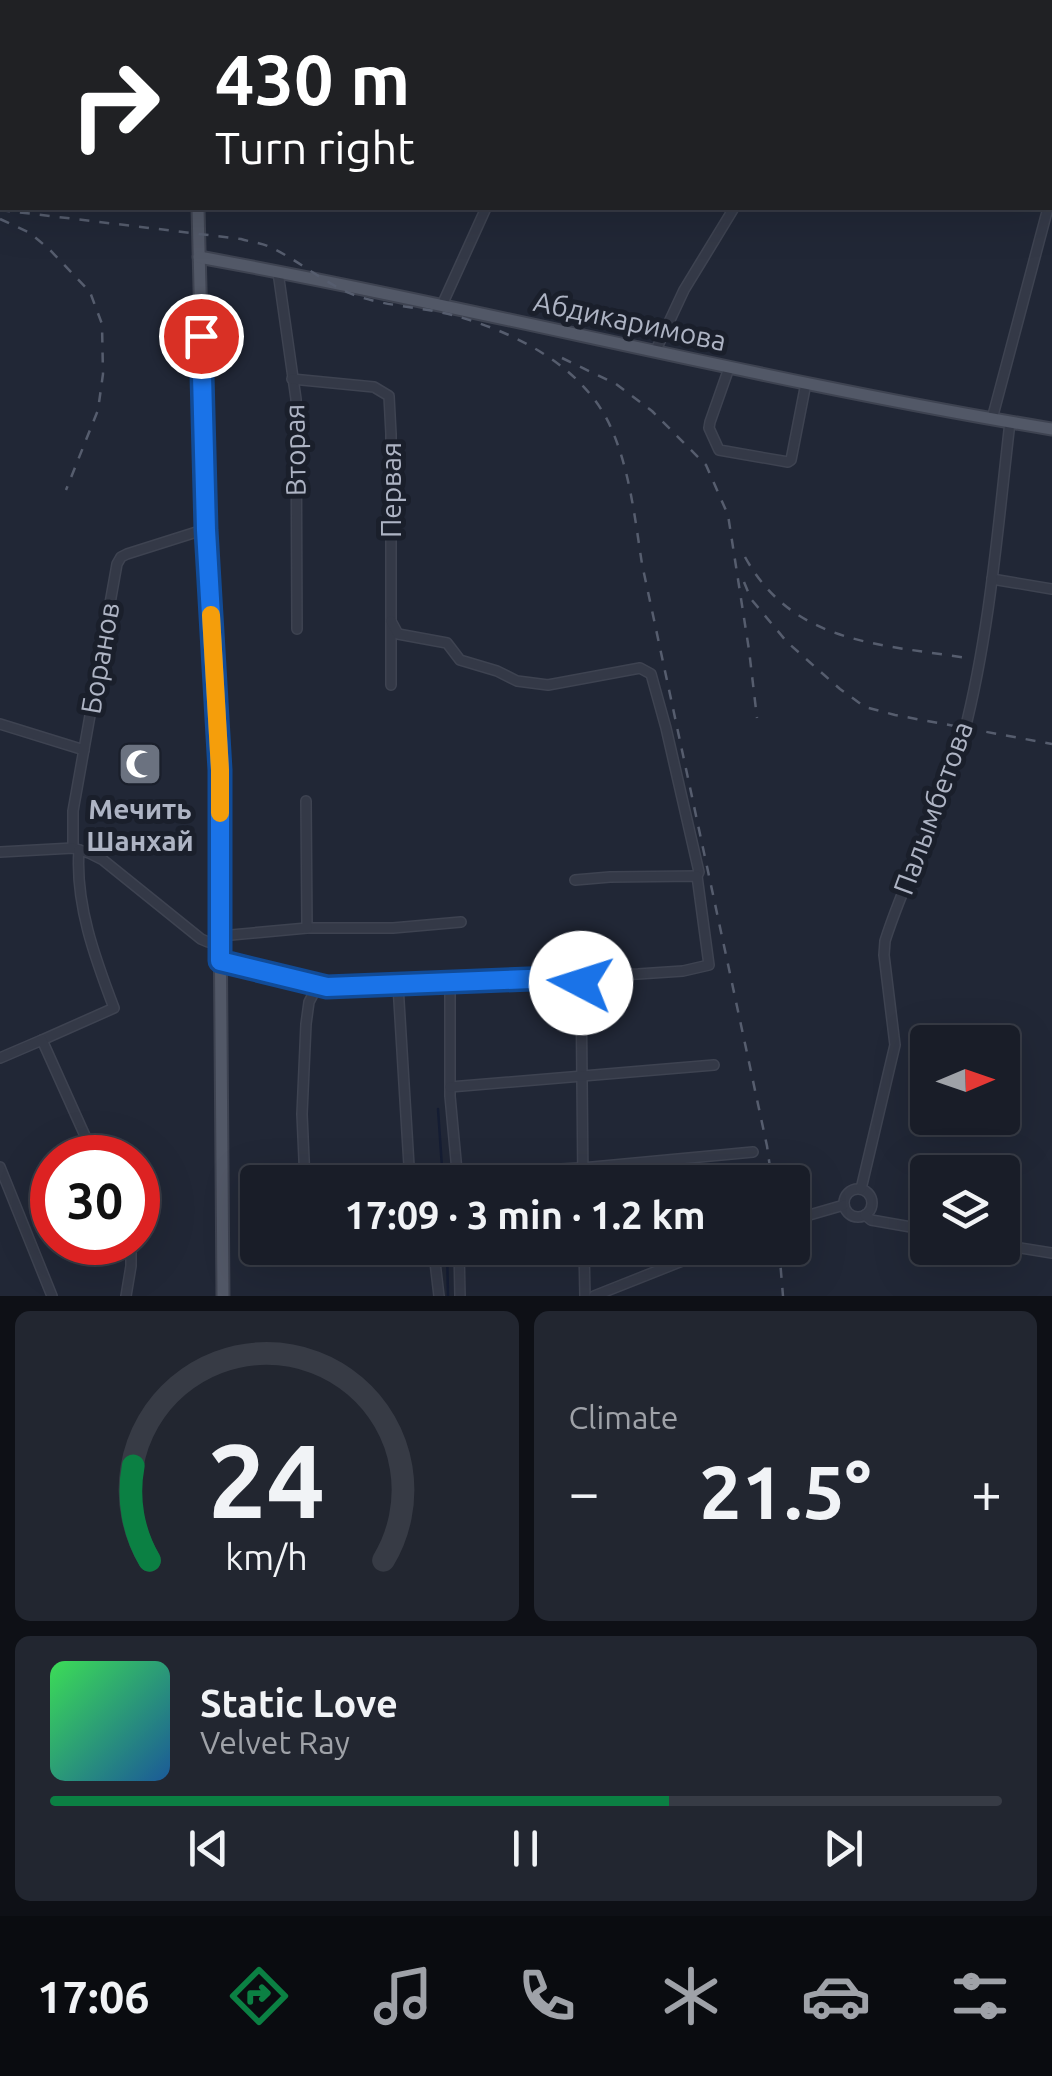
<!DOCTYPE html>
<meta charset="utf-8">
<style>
:root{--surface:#191d28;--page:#222630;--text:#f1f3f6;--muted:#9fa2a8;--line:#373b45;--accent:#0b8043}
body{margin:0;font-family:Ubuntu,sans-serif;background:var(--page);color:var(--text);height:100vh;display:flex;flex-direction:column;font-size:38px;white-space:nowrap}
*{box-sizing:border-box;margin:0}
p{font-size:32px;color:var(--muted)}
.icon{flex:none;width:55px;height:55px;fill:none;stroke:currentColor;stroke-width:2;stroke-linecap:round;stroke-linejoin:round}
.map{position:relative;height:1296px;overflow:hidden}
.drawer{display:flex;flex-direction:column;gap:15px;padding:15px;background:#0e1016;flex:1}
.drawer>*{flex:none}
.top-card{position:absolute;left:0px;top:0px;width:1052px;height:210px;box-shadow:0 10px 40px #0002,0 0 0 2px var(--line);background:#202124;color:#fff;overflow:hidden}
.needle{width:65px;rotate:88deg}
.tools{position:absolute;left:910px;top:1025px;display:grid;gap:20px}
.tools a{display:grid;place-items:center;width:110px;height:110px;border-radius:10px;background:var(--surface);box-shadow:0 10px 40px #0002,0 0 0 2px var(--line);font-size:50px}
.speed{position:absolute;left:30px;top:1135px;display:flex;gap:20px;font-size:50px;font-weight:700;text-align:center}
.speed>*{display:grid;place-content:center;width:130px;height:130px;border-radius:50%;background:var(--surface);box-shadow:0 10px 40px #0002,0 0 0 2px var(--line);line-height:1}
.speed .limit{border:15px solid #d22;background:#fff;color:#111}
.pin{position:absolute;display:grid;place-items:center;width:85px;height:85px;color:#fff;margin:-42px;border:5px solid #fff;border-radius:50%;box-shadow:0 2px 10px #0007}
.me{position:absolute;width:110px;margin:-55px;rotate:275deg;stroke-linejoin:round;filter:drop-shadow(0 0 8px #0008)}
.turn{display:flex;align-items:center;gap:35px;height:210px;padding:0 50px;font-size:45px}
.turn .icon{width:130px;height:130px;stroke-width:2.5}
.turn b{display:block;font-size:70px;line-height:85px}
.big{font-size:75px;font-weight:700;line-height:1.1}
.drawer .widget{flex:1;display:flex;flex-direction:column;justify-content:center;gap:15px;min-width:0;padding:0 35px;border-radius:15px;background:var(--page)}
.drawer .dial{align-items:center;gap:0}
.dial svg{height:260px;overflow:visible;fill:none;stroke:var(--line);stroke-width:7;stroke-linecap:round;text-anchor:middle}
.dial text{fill:var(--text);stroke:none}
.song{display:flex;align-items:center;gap:30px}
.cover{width:120px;height:120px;border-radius:15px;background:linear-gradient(135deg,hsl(130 70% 55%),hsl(210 70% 35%))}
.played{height:10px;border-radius:5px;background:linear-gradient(90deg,var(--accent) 65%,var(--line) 65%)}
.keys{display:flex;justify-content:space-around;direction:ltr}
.heat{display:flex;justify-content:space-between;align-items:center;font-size:55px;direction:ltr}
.drawer .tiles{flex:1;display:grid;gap:15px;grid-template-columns:1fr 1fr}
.widget:last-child{grid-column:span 2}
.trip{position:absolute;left:240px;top:1165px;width:570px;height:100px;border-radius:10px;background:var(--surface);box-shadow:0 10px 40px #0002,0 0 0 2px var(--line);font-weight:700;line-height:100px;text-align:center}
.menu{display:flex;height:160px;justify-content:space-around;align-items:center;background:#0a0c10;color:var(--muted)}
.menu .icon{width:70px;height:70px}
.menu .current{color:var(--accent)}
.menu b{font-size:45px;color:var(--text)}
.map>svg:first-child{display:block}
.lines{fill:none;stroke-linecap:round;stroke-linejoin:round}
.stream{stroke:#151d33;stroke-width:2.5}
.minor-casing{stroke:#3e4351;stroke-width:12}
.major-casing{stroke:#3e4351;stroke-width:15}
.minor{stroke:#343947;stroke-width:9}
.major{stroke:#525867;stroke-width:11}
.rail{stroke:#565d6e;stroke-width:2.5;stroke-dasharray:10 10;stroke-linecap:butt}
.route-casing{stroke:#114b97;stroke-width:25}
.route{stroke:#1a73e8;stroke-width:18}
.slow{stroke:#f59e0b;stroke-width:18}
.labels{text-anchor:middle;stroke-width:10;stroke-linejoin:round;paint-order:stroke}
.street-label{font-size:28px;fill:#aeb4c4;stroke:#1a1f2b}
.poi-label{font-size:28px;font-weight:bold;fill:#aeb4c4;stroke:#1a1f2b}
</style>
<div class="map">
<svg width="1052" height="1296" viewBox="0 0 1052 1296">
<rect width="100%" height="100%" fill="#212736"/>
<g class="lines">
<g class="stream">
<polyline points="438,1109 443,1182"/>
<polyline points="447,1248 448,1296"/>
</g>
<defs>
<g id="minor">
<polyline points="937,0 942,2"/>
<polyline points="1051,0 1052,1"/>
<polyline points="562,2 563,0"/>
<polyline points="672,2 673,0"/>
<polyline points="1050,53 1052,54"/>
<polyline points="1050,199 1052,194"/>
<polyline points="278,272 296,399 297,629"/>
<polyline points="442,305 486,208"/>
<polyline points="655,352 684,290 734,208"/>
<polyline points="729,368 710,422 709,428 719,450 788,462 791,460 806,383"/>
<polyline points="292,379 374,387 389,396 391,434 391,685"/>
<polyline points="992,419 1048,208"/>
<polyline points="992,579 1052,589"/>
<polyline points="391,621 398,634 447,643 460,660 497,671 517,681 548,685 640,668 651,674 666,728 699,872 697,876"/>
<polyline points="0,724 84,750"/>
<polyline points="73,848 73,811 117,564 121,557 127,554 206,529"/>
<polyline points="0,852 73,848 89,853 103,860 201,939 208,942 221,939"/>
<polyline points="307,928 393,928 461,922"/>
<polyline points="220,936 307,928 306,801"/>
<polyline points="220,961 327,987 638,974 683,971 709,965 697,876 610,877 575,880"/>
<polyline points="581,977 583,1182"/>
<polyline points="450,983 450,1096 458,1182"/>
<polyline points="398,985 410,1182"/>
<path d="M42 1040 114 1008C95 958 75 904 79 850"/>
<polyline points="0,1058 42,1040 95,1158"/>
<polyline points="450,1087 714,1065"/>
<polyline points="0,1167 52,1296"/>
<polyline points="458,1174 582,1168 753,1152"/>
<polyline points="305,1182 302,1114 306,1024 309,1002 318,985"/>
<circle cx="858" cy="1203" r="14"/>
<path d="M861 1189 895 1045 884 955 885 941C907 871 945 805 964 733 990 632 998 525 1010 422"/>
<polyline points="865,1215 871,1220 928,1230"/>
<polyline points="792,1220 844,1205"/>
<polyline points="1002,1245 1052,1253"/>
<polyline points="314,1248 315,1251"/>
<polyline points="416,1248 435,1262 439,1296"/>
<polyline points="459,1248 460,1296"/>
<polyline points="584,1248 585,1296"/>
<polyline points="126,1296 131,1266 131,1242"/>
<polyline points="594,1296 715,1248"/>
</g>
<g id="major">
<polyline points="197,2 197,0"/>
<polyline points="198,208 206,529 219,770 223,1296"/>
<path d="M199 257C484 309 765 382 1052 429"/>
</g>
</defs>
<use href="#minor" class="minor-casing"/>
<use href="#major" class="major-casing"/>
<use href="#minor" class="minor"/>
<use href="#major" class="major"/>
<g class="rail">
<polyline points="0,166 2,166"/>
<path d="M0 210 241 239C251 242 261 243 270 247 300 261 326 285 357 296 389 307 424 307 456 316 517 333 586 368 612 430 630 472 635 519 642 564L767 1146 772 1182"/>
<polyline points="0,219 30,233 49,249 90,292 102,324 103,374 98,410 66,490"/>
<polyline points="562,358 616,384 652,411 706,465 728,515 749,650 757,718"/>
<path d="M745 557C793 644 879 644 967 658"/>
<polyline points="744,582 751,599 787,642 840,689 865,707 895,715 1052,744"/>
<polyline points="779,1248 783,1296"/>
</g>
</g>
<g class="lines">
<defs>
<polyline id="route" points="201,336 206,530 220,770 220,961 327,987 581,977 581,983"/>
</defs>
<use href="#route" class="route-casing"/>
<use href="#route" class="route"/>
<polyline class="slow" points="211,615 220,770 220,813"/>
</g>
<defs>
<symbol id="mosque-square" viewBox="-11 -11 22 22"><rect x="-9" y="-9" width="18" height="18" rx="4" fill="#6b7280" stroke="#1a1f2b"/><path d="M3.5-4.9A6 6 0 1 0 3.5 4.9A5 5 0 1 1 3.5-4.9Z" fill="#fff"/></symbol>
</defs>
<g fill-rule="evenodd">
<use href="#mosque-square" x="115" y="739" width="50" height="50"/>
</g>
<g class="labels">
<g class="street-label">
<text transform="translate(630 321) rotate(12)" y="10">Абдикаримова</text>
<text transform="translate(295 450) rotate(-91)" y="10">Вторая</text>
<text transform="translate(391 490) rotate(-90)" y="10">Первая</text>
<text transform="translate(100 658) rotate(-80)" y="10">Боранов</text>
<text transform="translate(933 808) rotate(-70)" y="10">Палымбетова</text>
</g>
<g class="poi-label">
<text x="140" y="819">Мечить<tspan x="140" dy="32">Шанхай</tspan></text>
</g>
</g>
</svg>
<div class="tools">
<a><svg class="needle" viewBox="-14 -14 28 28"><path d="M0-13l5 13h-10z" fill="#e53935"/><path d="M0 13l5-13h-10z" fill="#9fa2a8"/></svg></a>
<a><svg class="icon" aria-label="layers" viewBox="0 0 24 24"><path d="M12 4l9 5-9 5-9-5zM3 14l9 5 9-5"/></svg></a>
</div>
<div class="speed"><div class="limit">30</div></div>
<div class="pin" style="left:201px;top:336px;background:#d93025"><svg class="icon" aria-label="arrive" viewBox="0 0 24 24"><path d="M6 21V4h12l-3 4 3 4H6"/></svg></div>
<svg class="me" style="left:581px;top:983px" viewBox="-20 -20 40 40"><circle r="19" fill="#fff"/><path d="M0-13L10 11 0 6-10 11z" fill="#1a73e8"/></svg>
<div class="trip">17:09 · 3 min · 1.2 km</div>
<div class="top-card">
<div class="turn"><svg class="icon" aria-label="right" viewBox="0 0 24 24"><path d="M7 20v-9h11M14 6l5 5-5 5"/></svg><div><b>430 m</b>Turn right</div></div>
</div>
</div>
<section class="drawer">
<div class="tiles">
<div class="widget dial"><svg viewBox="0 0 100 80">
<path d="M14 69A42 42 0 1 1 86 69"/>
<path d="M14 69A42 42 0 0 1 9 40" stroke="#0b8043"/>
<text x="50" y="56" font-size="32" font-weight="700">24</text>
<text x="50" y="72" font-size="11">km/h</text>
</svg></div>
<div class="widget"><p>Climate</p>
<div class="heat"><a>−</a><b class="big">21.5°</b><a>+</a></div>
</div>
<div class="widget">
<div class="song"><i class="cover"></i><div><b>Static Love</b><p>Velvet Ray</p></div></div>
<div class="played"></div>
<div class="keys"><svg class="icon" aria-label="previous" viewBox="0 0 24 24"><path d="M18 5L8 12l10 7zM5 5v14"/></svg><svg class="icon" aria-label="pause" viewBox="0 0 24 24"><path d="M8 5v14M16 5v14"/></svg><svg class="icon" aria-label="next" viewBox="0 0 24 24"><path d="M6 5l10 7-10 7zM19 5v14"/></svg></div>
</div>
</div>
</section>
<nav class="menu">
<b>17:06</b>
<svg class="icon current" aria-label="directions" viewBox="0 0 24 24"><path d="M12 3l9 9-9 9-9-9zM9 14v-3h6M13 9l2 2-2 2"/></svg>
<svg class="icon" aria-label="music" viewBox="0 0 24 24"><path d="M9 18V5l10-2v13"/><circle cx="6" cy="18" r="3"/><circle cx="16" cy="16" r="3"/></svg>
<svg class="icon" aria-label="phone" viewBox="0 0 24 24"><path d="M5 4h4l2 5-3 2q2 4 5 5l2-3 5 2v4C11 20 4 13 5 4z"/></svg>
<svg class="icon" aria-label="climate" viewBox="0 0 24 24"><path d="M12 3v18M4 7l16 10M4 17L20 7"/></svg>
<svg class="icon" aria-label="car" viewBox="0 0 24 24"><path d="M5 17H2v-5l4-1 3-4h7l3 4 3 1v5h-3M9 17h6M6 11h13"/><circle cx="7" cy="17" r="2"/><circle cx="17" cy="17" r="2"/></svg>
<svg class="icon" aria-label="filters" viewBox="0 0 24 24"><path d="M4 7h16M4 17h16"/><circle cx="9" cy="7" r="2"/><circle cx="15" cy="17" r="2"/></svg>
</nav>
